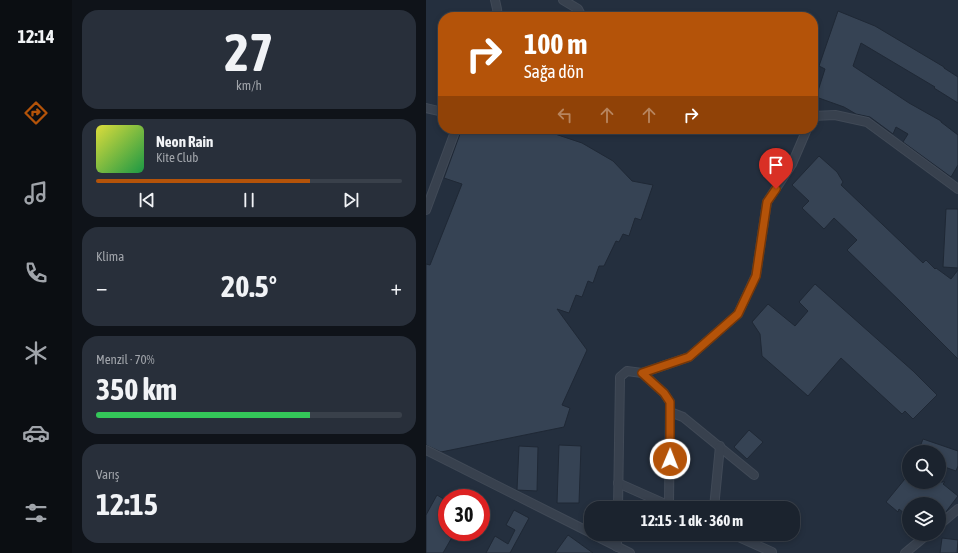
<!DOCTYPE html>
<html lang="tr">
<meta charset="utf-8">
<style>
:root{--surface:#1b232e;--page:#282f3a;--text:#f1f3f6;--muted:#a0a4aa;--line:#39404a;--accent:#b45309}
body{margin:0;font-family:"Asap Condensed",sans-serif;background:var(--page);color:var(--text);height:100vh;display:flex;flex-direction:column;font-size:15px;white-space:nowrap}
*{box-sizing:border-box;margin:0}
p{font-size:13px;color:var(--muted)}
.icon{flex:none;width:22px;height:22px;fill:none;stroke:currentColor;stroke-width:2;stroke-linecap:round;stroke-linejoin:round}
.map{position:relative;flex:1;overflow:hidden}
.drawer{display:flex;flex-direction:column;gap:10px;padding:10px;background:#0f1319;width:354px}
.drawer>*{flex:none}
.banner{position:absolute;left:12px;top:12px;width:380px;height:122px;border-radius:16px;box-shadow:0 2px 6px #0003,0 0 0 1px var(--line);background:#b45309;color:#fff;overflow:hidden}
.fabs{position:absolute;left:476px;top:445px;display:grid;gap:8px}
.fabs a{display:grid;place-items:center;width:44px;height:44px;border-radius:50%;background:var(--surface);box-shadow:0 2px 6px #0003,0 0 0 1px var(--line);font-size:20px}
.speed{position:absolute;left:12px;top:489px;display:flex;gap:8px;font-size:20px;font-weight:700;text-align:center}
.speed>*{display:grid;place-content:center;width:52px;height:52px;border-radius:50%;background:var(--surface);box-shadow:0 2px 6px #0003,0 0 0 1px var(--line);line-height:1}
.speed .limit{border:6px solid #d22;background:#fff;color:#111}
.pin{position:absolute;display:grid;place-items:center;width:34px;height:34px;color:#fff;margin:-41px -17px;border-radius:50% 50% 50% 0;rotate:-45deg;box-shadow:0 0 4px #0007}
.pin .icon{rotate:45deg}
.me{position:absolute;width:44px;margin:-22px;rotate:1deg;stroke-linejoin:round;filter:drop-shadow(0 0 3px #0008)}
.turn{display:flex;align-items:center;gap:14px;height:84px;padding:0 20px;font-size:18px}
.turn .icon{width:52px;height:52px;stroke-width:2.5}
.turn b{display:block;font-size:28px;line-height:34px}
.lanes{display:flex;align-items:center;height:38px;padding:0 20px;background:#0003;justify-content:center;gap:20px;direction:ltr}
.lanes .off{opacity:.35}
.big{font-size:30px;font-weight:700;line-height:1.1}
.drawer .tile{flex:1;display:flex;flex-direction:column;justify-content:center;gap:6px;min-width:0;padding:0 14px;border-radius:16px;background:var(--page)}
.drawer .dial{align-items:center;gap:0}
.dial b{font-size:52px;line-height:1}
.song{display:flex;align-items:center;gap:12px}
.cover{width:48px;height:48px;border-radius:6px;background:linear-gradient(135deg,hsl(60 70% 55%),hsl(140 70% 35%))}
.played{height:4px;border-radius:2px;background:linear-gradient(90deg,var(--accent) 70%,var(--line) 70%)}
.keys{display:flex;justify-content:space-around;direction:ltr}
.heat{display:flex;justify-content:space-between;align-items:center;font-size:22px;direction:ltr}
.charge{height:6px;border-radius:3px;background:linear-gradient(90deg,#34c759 70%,var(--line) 0)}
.trip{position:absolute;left:158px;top:501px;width:216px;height:40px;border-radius:16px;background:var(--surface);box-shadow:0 2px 6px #0003,0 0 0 1px var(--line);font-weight:700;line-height:40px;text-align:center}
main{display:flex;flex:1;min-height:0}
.dock{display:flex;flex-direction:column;width:72px;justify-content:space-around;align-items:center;background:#0b0e12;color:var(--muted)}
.dock .icon{width:28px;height:28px}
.dock .on{color:var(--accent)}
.dock b{font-size:18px;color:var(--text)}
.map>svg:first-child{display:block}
.building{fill:#364354;stroke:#1f2835}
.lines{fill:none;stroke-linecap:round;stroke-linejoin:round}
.minor-casing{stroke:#414a57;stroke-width:10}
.minor{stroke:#38414e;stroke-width:8}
.route-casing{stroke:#753606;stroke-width:10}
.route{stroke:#b45309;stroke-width:7}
</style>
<main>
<nav class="dock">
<b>12:14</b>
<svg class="icon on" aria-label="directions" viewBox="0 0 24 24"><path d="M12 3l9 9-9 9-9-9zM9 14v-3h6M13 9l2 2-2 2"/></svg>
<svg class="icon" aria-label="music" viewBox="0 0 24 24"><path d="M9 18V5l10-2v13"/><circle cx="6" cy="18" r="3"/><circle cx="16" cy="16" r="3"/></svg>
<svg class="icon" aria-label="phone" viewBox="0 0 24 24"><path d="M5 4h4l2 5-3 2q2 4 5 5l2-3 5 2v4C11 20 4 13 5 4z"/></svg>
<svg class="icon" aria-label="climate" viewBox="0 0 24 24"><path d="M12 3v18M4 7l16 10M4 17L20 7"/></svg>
<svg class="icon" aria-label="car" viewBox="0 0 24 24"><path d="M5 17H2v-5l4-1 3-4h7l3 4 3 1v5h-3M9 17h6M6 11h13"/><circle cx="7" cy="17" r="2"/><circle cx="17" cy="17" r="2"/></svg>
<svg class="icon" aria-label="filters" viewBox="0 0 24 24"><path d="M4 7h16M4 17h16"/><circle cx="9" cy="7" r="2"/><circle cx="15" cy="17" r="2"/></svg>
</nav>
<section class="drawer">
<div class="tile dial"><b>27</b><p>km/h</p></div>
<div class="tile">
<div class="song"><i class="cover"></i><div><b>Neon Rain</b><p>Kite Club</p></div></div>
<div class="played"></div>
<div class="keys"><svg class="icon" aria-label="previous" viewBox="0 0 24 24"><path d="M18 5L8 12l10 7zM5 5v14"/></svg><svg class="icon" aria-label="pause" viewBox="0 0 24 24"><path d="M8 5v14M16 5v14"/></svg><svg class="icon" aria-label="next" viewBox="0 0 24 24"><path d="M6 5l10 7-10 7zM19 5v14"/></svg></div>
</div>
<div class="tile"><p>Klima</p>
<div class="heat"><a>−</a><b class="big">20.5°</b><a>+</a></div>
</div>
<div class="tile"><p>Menzil · 70%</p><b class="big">350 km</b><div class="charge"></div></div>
<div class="tile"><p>Varış</p><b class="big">12:15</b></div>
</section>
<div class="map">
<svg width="532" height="553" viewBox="0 0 532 553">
<rect width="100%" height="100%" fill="#242f3e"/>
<g class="building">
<polygon points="412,11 449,26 518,67 518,68 532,77 532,103 508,88 509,87 435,43 427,66 483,103 515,121 515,122 532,135 532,165 525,177 477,142 482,134 470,127 467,134 444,117 430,114 418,107 390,97 399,69 393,66"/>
<polygon points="37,129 114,129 156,143 187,161 206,181 227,185 215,220 209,218 203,236 197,234 193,242 190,241 178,266 173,266 167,283 162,281 156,297 150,295 143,313 131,309 161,350 136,405 144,408 138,427 15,452 0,445 0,264 4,265 36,184 18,178 34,134"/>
<polygon points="393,156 411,172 417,182 415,185 497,263 500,260 509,269 510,268 525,279 532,270 532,359 477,304 421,250 431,240 408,218 398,229 376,208 383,201 366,185"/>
<polygon points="520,209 532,209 532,268 517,267"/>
<polygon points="389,284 487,371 511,395 487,419 479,411 476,414 415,358 382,396 336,356 334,334 326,322 342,304 369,326 382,311 373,302"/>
<polygon points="323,430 337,442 321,459 308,447"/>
<polygon points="497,439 532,451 532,466 530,471 513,465 513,452 492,452"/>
<polygon points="133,445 155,446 153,503 131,503"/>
<polygon points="93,446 112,447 111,491 91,490"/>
<polygon points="483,474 483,482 519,482 517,484 532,496 519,513 513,518 513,504 483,504 483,517 473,509 472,512 460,502"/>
<polygon points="11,495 21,501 21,532 29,532 17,553 0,553 0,515"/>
<polygon points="88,510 103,518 84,553 60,553 69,536 82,544 89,530 80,525"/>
<polygon points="142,535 167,553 129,553"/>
<polygon points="516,538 532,540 531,553 514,553"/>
</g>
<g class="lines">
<defs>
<g id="minor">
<polyline points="69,0 71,9 72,17"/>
<polyline points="137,0 152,9 156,17"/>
<polyline points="0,108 17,112"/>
<polyline points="387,116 409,115 441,122 532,189"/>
<polyline points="0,210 30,129"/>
<polyline points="216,373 238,393 244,402 243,506"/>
<polyline points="244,412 257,417 328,475"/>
<polyline points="0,450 165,533"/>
<polyline points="192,483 246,507"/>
<polyline points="192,508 194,377 201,371 216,373 263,357 312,314 330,275 341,202 366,164 381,129"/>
<polyline points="288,508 294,446"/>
<polyline points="513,525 532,509"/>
<polyline points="166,534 204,553"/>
<polyline points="306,534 346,552 346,553"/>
<polyline points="191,547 191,534"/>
<polyline points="479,553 502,534"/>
</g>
</defs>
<use href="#minor" class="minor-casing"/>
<use href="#minor" class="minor"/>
</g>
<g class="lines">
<defs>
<polyline id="route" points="244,459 244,402 238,393 216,373 263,357 312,314 330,276 341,202 350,189"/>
</defs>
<use href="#route" class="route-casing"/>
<use href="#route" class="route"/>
</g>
</svg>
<div class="fabs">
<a><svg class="icon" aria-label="search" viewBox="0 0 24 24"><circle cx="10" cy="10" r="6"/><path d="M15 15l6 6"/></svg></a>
<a><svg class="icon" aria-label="layers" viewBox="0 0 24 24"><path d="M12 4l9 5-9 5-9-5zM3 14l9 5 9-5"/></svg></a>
</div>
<div class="speed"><div class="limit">30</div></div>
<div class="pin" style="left:350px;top:189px;background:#d93025"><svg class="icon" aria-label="arrive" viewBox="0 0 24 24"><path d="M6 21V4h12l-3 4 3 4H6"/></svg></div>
<svg class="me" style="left:244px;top:459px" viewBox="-20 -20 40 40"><circle r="17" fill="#b45309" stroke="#fff" stroke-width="3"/><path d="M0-11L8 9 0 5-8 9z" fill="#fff"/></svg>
<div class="trip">12:15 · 1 dk · 360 m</div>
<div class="banner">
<div class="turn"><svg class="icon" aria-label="right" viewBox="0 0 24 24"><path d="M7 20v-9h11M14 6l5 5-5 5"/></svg><div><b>100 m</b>Sağa dön</div></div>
<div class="lanes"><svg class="icon off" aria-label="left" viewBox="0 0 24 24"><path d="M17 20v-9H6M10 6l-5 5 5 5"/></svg><svg class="icon off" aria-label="ahead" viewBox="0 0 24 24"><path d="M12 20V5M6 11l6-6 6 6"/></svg><svg class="icon off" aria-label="ahead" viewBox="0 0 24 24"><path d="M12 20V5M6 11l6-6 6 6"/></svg><svg class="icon" aria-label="right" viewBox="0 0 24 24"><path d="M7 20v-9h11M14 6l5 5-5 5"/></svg></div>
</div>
</div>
</main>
